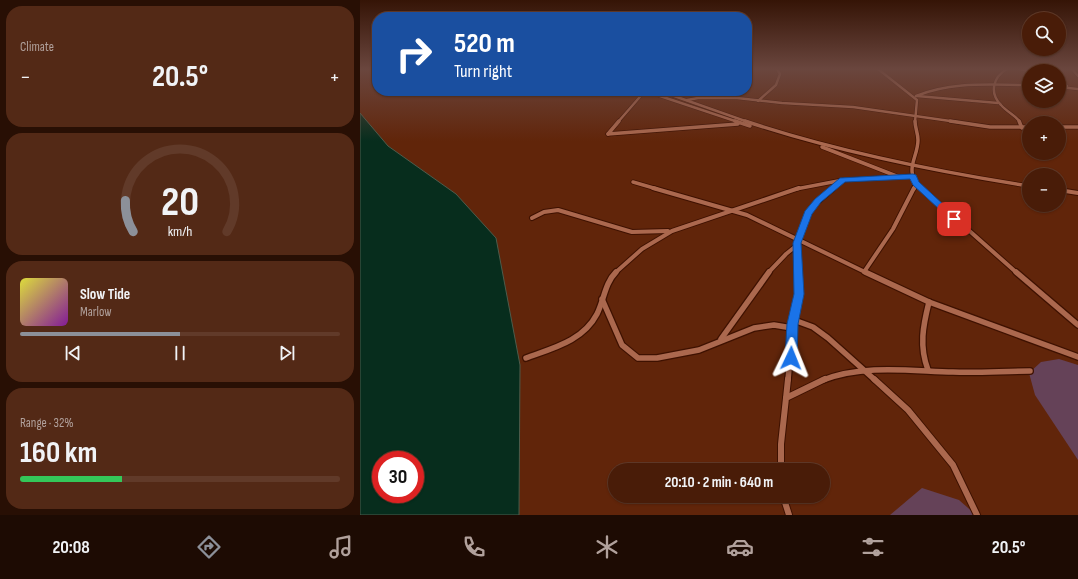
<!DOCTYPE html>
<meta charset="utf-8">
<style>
:root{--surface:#491c08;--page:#532916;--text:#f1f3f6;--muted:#b1a19c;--line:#613a29;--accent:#8c9099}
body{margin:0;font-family:"Sofia Sans Condensed",sans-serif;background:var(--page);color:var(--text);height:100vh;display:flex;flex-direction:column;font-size:15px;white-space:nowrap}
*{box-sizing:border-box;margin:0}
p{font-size:13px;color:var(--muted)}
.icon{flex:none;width:22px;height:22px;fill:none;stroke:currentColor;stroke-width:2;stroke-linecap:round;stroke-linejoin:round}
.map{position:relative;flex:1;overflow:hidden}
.sheet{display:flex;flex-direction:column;gap:6px;padding:6px;background:#280f04;width:360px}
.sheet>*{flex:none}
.banner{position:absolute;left:12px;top:12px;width:380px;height:84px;border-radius:16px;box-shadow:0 1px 3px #0004,0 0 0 1px var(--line);background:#1a4fa0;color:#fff;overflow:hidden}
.tools{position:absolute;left:662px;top:12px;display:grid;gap:8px}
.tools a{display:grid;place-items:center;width:44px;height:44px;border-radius:50%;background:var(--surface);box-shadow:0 1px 3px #0004,0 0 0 1px var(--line);font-size:20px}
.speed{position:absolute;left:12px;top:451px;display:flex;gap:8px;font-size:20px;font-weight:700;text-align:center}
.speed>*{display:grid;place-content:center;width:52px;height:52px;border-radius:50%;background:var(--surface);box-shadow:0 1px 3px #0004,0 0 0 1px var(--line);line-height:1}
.speed .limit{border:6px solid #d22;background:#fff;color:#111}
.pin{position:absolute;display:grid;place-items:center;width:34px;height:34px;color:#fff;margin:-17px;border-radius:8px;box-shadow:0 2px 6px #0006}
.me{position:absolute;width:44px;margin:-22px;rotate:2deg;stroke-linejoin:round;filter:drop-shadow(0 0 3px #0008)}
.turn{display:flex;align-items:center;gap:14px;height:84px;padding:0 16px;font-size:18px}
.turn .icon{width:52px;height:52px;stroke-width:2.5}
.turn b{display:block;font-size:28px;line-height:34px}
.big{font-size:30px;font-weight:700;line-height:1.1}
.sheet .card{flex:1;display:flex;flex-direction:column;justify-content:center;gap:6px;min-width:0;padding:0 14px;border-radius:16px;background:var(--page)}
.sheet .dial{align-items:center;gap:0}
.dial svg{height:104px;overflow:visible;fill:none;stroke:var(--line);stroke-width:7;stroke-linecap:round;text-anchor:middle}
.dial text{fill:var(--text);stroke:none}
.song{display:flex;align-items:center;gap:12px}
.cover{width:48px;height:48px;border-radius:6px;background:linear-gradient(135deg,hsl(60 70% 55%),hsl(290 70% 35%))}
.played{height:4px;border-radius:2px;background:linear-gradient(90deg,var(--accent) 50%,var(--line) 50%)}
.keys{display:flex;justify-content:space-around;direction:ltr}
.heat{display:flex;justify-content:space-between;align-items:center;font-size:22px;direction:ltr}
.charge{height:6px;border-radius:3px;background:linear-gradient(90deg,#34c759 32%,var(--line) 0)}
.trip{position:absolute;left:248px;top:463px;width:222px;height:40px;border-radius:20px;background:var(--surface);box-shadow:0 1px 3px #0004,0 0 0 1px var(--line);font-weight:700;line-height:40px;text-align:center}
.menu{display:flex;height:64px;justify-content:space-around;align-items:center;background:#1d0b03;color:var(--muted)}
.menu .icon{width:28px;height:28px}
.menu .on{color:var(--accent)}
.menu b{font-size:18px;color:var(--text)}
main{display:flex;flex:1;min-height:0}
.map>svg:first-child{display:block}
.green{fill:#654258}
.water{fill:#072d1d;stroke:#4d5c4c;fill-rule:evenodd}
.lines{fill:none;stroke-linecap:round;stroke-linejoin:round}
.minor-far4-casing{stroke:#3e1100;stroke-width:3.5}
.minor-far3-casing{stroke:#3e1100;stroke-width:5}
.minor-far2-casing{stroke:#3e1100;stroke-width:6}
.minor-far1-casing{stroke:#3e1100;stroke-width:8}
.minor-casing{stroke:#3e1100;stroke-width:8}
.minor-far4{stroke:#ab684e;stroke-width:2.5}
.minor-far3{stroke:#ab684e;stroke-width:3.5}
.minor-far2{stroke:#ab684e;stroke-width:4}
.minor-far1{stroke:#ab684e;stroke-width:5.5}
.minor{stroke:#ab684e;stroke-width:6}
.route{fill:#1a73e8;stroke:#114b97}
</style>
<main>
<section class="sheet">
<div class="card"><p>Climate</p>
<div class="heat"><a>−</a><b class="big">20.5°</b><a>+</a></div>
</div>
<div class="card dial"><svg viewBox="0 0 100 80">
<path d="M14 69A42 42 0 1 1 86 69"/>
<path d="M14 69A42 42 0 0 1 8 45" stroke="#8c9099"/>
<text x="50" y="56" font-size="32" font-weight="700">20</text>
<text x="50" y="72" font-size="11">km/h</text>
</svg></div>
<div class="card">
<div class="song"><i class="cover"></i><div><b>Slow Tide</b><p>Marlow</p></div></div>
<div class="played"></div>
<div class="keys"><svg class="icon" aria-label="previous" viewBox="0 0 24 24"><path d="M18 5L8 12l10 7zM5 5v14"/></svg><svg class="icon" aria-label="pause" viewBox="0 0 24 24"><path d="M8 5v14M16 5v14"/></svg><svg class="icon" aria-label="next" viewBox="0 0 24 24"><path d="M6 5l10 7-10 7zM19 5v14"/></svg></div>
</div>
<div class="card"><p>Range · 32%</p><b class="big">160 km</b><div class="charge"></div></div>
</section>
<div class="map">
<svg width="718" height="515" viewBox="0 0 718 515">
<rect width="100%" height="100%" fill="#61250a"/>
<g class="green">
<polygon points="699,359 718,365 718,460 675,395 669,373 681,362"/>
<polygon points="562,488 599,500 616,515 530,515"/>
</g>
<path class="water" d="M0 113 28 146 96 194 136 238 160 365 159 515H0ZM21 460H55V494H21Z"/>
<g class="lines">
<defs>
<g id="minor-far4">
<polyline points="518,69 557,100 555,122"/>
<path d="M647 69C633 77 629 93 641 105 647 112 655 115 660 122"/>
<polyline points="659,69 669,71"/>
<polyline points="681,69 684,71"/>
<polyline points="712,69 718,76"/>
<polyline points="699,83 707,86"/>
<polyline points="699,87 718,89"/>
<polyline points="285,91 378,122"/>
<polyline points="300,91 388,122"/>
<path d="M556 96C593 81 630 85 669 85"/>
<polyline points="557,96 638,103"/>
<polyline points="327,100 338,98 377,98 422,103 493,107 597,122"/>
<polyline points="398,101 416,85 420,74 417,69"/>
<polyline points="258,122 285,91"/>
</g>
<g id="minor-far3">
<polyline points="375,121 390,126"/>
<path d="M385 121C478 152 573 171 669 186"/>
<path d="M555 121C555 128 558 133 558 140 558 159 542 170 562 189"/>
<polyline points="590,121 630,127 669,127"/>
<polyline points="659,121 662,128"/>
<polyline points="699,127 718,127"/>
<polyline points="248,134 378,124"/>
<polyline points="248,134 259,121"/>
<polyline points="462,147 539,177"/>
<polyline points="273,182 297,189"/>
<polyline points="436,189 483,180 553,176"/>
<polyline points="473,189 483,180"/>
<polyline points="554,189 556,183"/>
</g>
<g id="minor-far2">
<polyline points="293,188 387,215 507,273"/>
<polyline points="561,188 657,273"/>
<polyline points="699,190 718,193"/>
<polyline points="172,218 184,212 198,210 272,232 308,231"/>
<polyline points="504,272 533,229 554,188"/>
<polyline points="255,273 282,249 312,231 439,188"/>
<polyline points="408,273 426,254 436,246"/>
<polyline points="437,273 436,257 438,240 452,207 474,188"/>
</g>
<g id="minor-far1">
<polyline points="505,272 569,302 718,357"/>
<polyline points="656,272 718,325"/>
<polyline points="242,299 262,345 278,358 297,358 339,350 394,328 414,325 432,328"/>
<polyline points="434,320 453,327 468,338 515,380"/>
<polyline points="361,339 409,272"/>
<path d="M166 358C193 348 223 341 237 314 244 300 245 283 256 272"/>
<path d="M568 370C559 346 563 326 569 302"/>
<polyline points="428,380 433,324 439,294 437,272"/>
<path d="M463 380C504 364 551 371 593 372 619 373 644 371 670 371"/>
</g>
<g id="minor">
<polyline points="514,379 548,410 593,465 617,515"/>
<polyline points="426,398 428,379"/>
<polyline points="421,470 421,444 426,398 465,379"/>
<polyline points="423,496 429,515"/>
</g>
</defs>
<use href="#minor-far4" class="minor-far4-casing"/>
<use href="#minor-far3" class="minor-far3-casing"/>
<use href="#minor-far2" class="minor-far2-casing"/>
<use href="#minor-far1" class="minor-far1-casing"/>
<use href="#minor" class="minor-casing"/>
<use href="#minor-far4" class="minor-far4"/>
<use href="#minor-far3" class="minor-far3"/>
<use href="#minor-far2" class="minor-far2"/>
<use href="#minor-far1" class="minor-far1"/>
<use href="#minor" class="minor"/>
</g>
<linearGradient id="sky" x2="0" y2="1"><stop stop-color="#351406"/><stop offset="0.49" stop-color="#6a463e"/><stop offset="1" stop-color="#6a463e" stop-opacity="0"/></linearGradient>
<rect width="718" height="141" fill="url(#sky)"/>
<polygon class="route" points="553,174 556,175 559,182 597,217 597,221 592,221 553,185 550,179 485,182 461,202 452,214 441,243 444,294 438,324 437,358 435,361 431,363 427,361 425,358 427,324 434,294 433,243 445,211 455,199 480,178"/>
</svg>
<div class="tools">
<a><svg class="icon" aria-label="search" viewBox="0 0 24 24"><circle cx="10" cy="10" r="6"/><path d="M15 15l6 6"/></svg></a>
<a><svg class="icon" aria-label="layers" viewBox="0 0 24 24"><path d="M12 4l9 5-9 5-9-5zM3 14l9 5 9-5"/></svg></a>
<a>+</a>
<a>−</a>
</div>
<div class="speed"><div class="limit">30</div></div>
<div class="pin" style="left:594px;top:219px;background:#d93025"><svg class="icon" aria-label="arrive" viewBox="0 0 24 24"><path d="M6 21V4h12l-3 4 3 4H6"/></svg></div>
<svg class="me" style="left:431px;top:358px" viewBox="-20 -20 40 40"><path d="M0-17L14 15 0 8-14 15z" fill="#1a73e8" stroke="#fff" stroke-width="4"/></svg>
<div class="trip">20:10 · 2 min · 640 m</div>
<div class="banner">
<div class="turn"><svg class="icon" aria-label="right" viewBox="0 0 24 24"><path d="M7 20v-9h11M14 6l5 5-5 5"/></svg><div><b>520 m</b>Turn right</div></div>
</div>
</div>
</main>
<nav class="menu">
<b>20:08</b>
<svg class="icon on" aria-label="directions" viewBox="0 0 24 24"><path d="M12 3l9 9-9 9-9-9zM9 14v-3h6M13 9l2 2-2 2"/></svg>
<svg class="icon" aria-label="music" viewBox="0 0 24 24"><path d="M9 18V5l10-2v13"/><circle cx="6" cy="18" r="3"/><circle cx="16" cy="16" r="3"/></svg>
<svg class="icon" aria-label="phone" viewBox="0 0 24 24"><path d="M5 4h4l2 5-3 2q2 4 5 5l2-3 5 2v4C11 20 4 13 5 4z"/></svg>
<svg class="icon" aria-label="climate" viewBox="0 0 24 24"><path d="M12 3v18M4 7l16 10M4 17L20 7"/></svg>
<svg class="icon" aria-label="car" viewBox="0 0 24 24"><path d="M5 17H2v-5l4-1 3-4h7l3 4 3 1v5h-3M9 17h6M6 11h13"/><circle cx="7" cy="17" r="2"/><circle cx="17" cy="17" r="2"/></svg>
<svg class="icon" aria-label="filters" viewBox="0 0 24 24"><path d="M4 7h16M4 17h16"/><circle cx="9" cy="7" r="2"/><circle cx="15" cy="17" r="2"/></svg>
<b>20.5°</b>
</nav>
